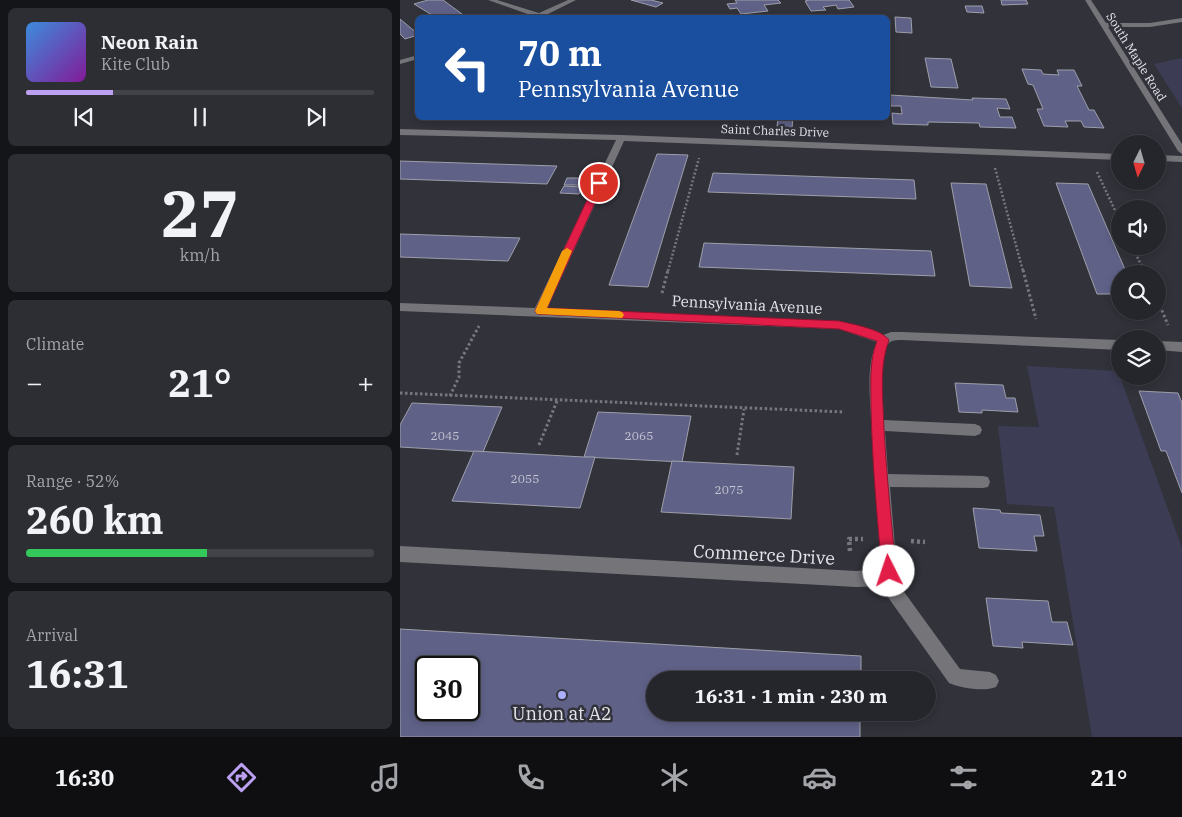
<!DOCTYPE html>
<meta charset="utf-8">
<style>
:root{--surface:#25262c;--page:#2d2e34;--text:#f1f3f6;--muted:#a3a5a9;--line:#424348;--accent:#bca0f2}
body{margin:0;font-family:"IBM Plex Serif",serif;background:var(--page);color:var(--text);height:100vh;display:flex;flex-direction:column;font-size:19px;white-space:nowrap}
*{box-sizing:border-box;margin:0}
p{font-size:16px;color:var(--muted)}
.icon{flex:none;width:28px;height:28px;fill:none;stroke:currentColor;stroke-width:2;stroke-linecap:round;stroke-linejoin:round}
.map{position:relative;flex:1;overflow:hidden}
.drawer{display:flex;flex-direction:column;gap:8px;padding:8px;background:#141518;width:400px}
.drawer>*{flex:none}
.hud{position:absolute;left:15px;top:15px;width:475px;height:105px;border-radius:8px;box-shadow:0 2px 8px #0003,0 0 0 1px var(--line);background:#1a4fa0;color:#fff;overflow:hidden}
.needle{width:32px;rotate:185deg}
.controls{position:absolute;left:711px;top:135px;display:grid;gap:10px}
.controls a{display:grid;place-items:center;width:55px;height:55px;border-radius:50%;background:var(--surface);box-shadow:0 2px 8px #0003,0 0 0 1px var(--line);font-size:25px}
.speed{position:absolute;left:15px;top:656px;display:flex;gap:10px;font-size:25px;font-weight:700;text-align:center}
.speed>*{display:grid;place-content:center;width:65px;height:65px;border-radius:50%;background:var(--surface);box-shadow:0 2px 8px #0003,0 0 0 1px var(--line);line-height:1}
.speed .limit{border:2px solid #111;border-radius:8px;background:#fff;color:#111}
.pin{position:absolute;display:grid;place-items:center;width:42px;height:42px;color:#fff;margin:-21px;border:2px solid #fff;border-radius:50%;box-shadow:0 1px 5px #0007}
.me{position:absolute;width:55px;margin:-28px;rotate:356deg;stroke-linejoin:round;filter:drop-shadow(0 0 4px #0008)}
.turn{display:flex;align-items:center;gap:18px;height:105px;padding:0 20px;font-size:22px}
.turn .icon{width:65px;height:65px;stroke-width:2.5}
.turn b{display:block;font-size:35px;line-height:42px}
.big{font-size:38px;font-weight:800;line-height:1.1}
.drawer .card{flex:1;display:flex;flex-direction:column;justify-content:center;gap:8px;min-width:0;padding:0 18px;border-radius:8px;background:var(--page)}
.drawer .dial{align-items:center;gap:0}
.dial b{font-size:65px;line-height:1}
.song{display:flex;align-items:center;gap:15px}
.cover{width:60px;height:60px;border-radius:8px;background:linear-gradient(135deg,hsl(210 70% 55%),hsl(290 70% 35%))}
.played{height:5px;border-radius:2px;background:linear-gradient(90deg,var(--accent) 25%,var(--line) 25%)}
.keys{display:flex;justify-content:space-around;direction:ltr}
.heat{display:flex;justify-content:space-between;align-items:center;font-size:28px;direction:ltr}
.charge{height:8px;border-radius:4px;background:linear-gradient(90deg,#34c759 52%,var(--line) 0)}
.trip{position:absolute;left:246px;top:671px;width:290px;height:50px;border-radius:25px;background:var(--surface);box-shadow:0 2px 8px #0003,0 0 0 1px var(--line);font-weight:800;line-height:50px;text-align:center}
.tabs{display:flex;height:80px;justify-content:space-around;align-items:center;background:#0f0f12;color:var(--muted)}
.tabs .icon{width:35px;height:35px}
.tabs .on{color:var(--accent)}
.tabs b{font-size:22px;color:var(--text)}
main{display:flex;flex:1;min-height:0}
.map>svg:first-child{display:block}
.green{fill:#3c3d55}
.building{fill:#5f6187;stroke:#9e9faa;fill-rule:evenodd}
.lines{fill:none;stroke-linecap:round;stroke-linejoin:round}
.path-far2{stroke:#77787f;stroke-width:2.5;stroke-dasharray:2 2;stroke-linecap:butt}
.path-far1{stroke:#77787f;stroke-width:3;stroke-dasharray:2.5 2.5;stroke-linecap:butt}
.path{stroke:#77787f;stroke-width:4.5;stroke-dasharray:3 3;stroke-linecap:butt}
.minor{fill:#747479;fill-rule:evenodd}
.route{fill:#e11d48;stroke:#92132f}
.slow{fill:#f59e0b}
.poi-dot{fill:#acaffb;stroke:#31323a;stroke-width:2}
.labels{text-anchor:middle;stroke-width:5;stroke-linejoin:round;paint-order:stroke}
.far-street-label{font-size:12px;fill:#e4e4ea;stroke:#31323a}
.number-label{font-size:12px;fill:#c3c3d1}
.street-label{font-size:15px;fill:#e4e4ea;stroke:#31323a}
.near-street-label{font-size:18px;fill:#e4e4ea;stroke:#31323a}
.near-poi-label{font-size:18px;fill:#e4e4ea;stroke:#31323a}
</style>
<main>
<section class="drawer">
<div class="card">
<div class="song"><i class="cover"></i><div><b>Neon Rain</b><p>Kite Club</p></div></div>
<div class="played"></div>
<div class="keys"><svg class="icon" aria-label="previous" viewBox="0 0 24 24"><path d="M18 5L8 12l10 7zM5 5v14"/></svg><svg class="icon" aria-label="pause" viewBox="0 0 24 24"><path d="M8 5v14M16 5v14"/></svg><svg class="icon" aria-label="next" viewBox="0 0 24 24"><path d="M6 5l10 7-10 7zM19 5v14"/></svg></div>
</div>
<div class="card dial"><b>27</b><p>km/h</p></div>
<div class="card"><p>Climate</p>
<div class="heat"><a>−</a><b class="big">21°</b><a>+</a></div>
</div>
<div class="card"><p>Range · 52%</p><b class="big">260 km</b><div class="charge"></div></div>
<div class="card"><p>Arrival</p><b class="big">16:31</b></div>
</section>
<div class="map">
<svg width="782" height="737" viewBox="0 0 782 737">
<rect width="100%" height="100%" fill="#31323a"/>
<g class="green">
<polygon points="782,58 782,108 754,64"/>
<polygon points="627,366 718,371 782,548 782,737 692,737 654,507 607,504 598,426 639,427"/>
</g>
<g class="building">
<polygon points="28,0 43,0 62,14 54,16 56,18 31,18 29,16 32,15 14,4"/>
<polygon points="231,0 251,0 263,3 256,7"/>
<polygon points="335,0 378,0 381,3 364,5 368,11 341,14 337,8 330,9 327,4 337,3"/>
<polygon points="409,0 449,0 454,7 438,9 436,5 423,7 426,10 411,11 405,1"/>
<polygon points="601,0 626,0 628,4 602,5"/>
<polygon points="565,6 582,6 584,13 567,12"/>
<polygon points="495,17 511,18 512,33 496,32"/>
<polygon points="0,19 18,34 18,35 5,39 0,34"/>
<polygon points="525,58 551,59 558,88 531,87"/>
<polygon points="622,69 641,70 643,74 659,75 657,70 674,70 682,86 677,86 689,110 694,110 704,128 684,127 681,121 665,121 668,127 644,126 637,109 643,109 633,85 628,84"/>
<polygon points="490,95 573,100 572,98 606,99 610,109 597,108 600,117 612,117 616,128 580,127 579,123 528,122 528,125 493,124 492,113 502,114 501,106 491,106"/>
<polygon points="378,118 393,118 392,128 377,127"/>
<polygon points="257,154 288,155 248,287 209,285"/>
<polygon points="0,161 157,166 147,184 0,179"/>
<polygon points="313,173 514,180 516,199 308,192"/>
<polygon points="167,178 186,178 182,185 164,185"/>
<polygon points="551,183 586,184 612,288 570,286"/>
<polygon points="656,183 688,184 727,274 720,274 720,294 697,294"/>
<polygon points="164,186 182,187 179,194 160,193"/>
<polygon points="0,234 120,238 108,261 0,257"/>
<polygon points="304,243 531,251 535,276 299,267"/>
<polygon points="555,383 603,385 606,398 615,398 618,412 582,410 582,413 559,412"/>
<polygon points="739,391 778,393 782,403 782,493 766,451 761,451"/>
<polygon points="12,403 102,407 83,452 0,447 0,425"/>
<polygon points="198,412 291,416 282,462 184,457"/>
<polygon points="74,451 184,457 195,457 180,508 52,501"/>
<polygon points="272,461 394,467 391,519 261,512"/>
<polygon points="573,508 600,510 601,513 640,515 644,536 634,536 637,551 579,548"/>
<polygon points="586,598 648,601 652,622 667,622 673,645 622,642 623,648 593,646"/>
<path d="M0 629 461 656V680H255V712H460V737H0ZM26 668H69V710H26Z"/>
</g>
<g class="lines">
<g class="path-far2">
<polyline points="595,168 623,271"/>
<polyline points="697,172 720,221"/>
<polyline points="732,246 744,271"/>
<polyline points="268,271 299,158"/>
</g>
<g class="path-far1">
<polyline points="623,270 636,319"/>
<polyline points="743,270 745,274"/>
<polyline points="262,293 268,270"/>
<polyline points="758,301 768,325"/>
<polyline points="0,393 444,412"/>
<polyline points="50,396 59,377 59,363 79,326"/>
<polyline points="139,445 157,401"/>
<polyline points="337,455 344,409"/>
</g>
<g class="path">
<polyline points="511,541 525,542"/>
<polyline points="450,551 449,539 463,539"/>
</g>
<g class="minor">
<polygon points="88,0 97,0 139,13 168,0 176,0 140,18 130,18 133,16"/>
<polygon points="685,0 691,0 706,23 750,23 782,18 782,22 750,27 708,27 782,144 782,154 778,151"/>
<polygon points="18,55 18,59 0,64 0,60"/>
<path d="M0 129 221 135 720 154V160L224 141 147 309 439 321 483 335 491 332H502L720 340V350L502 340C498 340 494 340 490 342 478 351 483 405 484 420L575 424 580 426 582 430 580 434 575 436 485 431 488 474 583 476 588 477 590 482 588 487 583 488 490 487 497 571 494 578 560 669 590 672 596 675 599 681 596 687C584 692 561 688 549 683L480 586 456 587 0 562V546L456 571 481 569C478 518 473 469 471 418 470 394 466 365 477 342L439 329 0 311V303L135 308 216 140 0 135Z"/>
<polygon points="758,155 782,156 782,162 758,161"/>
<polygon points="758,341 782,342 782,352 758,350"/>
</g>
</g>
<path class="route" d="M196 181 204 183 147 308 439 321C452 324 481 329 489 340 481 361 482 384 483 407 485 462 491 516 496 571L494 576 489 578 484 576 482 571C477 516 472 461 471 406 471 384 469 361 477 341L439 329 137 314 135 311Z"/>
<polygon class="slow" points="167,248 172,251 147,308 219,311 222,312 224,315 222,318 137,314 135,311 162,251"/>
<circle class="poi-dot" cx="162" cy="695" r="5"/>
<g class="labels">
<g class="far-street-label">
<text transform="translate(736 57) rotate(58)" y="4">South Maple Road</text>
<text transform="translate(375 131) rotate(2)" y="4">Saint Charles Drive</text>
</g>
<g class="number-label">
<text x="45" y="440">2045</text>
<text x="239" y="440">2065</text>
<text x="125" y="483">2055</text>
<text x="329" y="494">2075</text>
</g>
<g class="street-label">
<text transform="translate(347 305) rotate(3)" y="5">Pennsylvania Avenue</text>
</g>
<g class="near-street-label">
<text transform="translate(364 555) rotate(3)" y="6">Commerce Drive</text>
</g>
<g class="near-poi-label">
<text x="162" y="720">Union at A2</text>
</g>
</g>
</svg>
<div class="controls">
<a><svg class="needle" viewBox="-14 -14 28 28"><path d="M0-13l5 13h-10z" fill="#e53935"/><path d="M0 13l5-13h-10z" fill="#a3a5a9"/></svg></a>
<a><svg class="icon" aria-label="sound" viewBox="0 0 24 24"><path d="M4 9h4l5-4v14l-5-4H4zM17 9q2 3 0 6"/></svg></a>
<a><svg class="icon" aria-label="search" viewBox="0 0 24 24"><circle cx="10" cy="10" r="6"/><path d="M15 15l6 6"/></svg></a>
<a><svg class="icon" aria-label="layers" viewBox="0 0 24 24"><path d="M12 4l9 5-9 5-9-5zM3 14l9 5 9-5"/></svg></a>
</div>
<div class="speed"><div class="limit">30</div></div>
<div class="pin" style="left:199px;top:183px;background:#d93025"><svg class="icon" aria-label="arrive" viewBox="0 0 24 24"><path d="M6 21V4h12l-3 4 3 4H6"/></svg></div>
<svg class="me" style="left:489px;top:571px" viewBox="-20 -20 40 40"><circle r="19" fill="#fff"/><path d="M0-13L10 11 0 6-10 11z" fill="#e11d48"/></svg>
<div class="trip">16:31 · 1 min · 230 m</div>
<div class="hud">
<div class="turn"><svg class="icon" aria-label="left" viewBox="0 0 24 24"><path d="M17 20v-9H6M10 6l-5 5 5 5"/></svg><div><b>70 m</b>Pennsylvania Avenue</div></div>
</div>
</div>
</main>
<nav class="tabs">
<b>16:30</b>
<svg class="icon on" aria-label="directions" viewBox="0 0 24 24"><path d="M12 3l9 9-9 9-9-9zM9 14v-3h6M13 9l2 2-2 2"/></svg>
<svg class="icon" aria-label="music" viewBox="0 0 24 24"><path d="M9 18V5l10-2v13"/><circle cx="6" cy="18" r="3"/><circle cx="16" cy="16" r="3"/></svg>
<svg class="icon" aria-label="phone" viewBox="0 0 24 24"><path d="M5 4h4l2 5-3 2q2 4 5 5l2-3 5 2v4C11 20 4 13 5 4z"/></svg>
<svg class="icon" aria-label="climate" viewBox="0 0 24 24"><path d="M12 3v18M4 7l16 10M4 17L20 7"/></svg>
<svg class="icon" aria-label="car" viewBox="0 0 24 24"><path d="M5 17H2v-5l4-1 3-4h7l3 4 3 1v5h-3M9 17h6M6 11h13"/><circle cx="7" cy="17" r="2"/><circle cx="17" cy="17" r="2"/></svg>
<svg class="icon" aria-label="filters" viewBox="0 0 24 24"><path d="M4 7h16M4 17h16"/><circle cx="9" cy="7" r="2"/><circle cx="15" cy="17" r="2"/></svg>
<b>21°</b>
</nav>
